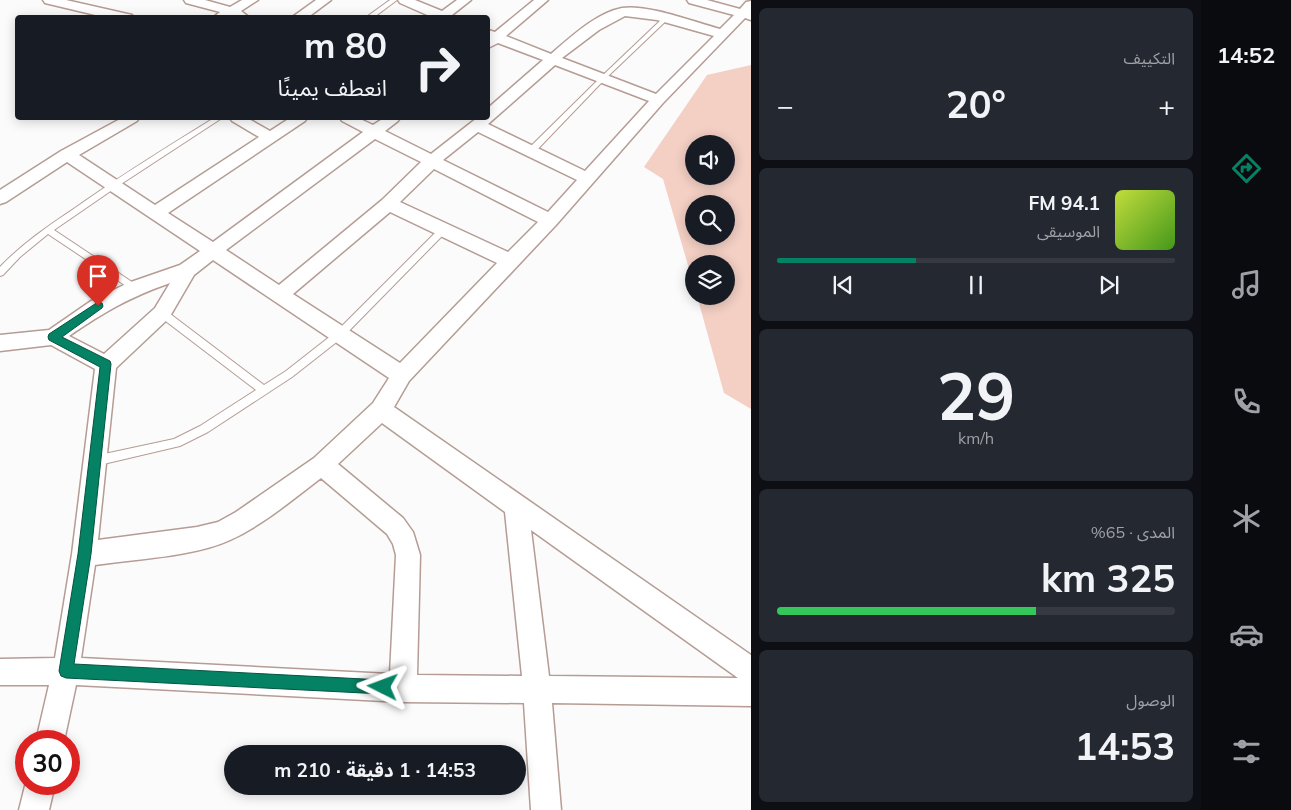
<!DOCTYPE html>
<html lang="ar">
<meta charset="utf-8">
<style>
:root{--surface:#171b24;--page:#242831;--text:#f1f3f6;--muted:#9ea1a6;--line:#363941;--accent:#058263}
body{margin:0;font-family:Mulish,"Noto Sans Arabic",sans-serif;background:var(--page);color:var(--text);direction:rtl;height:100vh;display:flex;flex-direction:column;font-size:19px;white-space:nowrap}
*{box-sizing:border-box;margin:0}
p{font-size:16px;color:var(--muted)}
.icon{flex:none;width:28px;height:28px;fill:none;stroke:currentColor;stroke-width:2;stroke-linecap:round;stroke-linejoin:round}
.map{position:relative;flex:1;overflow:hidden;direction:ltr}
.drawer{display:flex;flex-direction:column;gap:8px;padding:8px;background:#0d0f14;width:450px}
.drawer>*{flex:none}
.hud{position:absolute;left:15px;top:15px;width:475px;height:105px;border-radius:5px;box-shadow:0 2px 12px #0003;direction:rtl;background:#171b24;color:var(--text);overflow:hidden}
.fabs{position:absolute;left:685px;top:135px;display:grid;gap:10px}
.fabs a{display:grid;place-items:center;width:50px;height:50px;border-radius:50%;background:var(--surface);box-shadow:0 2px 12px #0003;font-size:25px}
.speed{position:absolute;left:15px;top:730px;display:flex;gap:10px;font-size:25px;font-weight:700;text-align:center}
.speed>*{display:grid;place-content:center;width:65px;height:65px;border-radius:50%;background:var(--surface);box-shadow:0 2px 12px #0003;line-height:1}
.speed .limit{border:8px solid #d22;background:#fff;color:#111}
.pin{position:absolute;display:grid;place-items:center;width:42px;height:42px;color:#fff;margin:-51px -21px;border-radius:50% 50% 50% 0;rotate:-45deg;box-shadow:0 0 5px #0007}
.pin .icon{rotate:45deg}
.me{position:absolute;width:55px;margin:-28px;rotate:273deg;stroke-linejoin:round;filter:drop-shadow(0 0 4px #0008)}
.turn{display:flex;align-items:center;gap:18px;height:105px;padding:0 20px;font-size:22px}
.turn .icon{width:65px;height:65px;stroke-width:2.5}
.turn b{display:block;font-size:35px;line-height:42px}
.big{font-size:38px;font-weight:700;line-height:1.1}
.drawer .card{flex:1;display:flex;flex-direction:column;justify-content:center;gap:8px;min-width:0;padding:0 18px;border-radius:8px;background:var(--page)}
.drawer .dial{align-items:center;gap:0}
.dial b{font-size:65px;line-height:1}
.song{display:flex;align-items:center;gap:15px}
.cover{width:60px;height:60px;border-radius:8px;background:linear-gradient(135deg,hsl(70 70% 55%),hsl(100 70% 35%))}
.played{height:5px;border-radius:2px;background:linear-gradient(90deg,var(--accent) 35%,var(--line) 35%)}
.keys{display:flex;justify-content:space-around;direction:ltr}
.heat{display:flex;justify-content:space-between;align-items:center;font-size:28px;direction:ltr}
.charge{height:8px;border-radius:4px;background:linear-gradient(90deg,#34c759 65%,var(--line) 0)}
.trip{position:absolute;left:224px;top:745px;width:302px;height:50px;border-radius:25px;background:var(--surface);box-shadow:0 2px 12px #0003;font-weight:700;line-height:50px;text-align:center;direction:rtl}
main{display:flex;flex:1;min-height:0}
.tab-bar{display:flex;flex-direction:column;width:90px;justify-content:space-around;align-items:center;background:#090b0e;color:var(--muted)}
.tab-bar .icon{width:35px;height:35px}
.tab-bar .active{color:var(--accent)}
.tab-bar b{font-size:22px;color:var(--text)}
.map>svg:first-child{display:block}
.green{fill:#f3cfc4;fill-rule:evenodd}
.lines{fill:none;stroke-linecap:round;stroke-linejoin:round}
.service-casing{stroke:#b59c94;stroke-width:2}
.minor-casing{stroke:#b59c94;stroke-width:3}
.service{fill:#fff;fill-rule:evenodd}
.minor{fill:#fff;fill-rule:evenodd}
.route{fill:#058263;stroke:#035440}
</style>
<main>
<nav class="tab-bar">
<b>14:52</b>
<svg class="icon active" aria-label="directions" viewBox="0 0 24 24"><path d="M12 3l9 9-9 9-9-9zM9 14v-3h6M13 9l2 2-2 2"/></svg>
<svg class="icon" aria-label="music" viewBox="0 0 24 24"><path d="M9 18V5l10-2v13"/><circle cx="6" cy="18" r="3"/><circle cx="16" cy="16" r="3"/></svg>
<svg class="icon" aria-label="phone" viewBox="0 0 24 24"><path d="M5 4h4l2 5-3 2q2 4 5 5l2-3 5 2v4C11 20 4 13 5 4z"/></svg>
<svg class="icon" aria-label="climate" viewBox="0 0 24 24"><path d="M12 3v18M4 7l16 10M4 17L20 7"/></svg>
<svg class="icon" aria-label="car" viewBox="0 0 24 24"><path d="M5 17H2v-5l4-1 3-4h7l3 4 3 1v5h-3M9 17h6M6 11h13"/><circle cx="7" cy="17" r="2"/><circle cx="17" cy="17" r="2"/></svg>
<svg class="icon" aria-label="filters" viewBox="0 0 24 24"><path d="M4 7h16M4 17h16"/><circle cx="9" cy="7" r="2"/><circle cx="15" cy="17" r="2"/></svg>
</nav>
<section class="drawer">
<div class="card"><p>التكييف</p>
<div class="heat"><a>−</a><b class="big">20°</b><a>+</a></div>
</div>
<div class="card">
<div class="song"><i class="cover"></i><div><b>94.1 FM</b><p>الموسيقى</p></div></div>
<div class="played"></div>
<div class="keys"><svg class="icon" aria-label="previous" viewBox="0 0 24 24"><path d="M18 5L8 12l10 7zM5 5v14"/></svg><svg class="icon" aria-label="pause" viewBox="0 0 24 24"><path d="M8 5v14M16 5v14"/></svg><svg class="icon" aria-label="next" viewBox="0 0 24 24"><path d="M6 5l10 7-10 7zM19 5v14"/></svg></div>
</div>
<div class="card dial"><b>29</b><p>km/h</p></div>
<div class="card"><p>المدى · 65%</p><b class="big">325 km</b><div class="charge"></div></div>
<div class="card"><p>الوصول</p><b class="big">14:53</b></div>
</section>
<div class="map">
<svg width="751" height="810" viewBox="0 0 751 810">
<rect width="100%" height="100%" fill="#fbfbfb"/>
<path class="green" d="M751 65V409L724 393 697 296H726V264H694V286L663 179 644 167 707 75ZM694 144H726V176H694ZM694 204H726V236H694Z"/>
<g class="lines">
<defs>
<g id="service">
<polygon points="390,0 397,0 373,18 365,18"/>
<polygon points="663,18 668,19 604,80 534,153 528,153 528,149 600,78"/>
<path d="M214 118H222L115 188 54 230 138 286 139 288 138 290H132L48 234 20 257 3 275 0 276V267C22 244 48 226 75 208 120 176 167 147 214 118Z"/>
<polygon points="443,227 447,230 446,232 343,337 292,377 208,432 180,446 95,466 91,464 90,461 91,458 95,456 174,439 200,426 256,390 159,316 157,313 159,310 165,310 264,385 286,371 337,331 440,228"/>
</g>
<g id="minor">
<polygon points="43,0 66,0 132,15 133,18 108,18 45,3"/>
<polygon points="184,0 205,0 230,7 242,0 258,0 241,11 250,18 217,18 215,16 220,12 186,3"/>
<polygon points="316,0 331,0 307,18 291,18"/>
<polygon points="398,0 415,0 442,11 457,0 471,0 452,15 454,18 434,18 400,3"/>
<path d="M534 0H548L506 36 551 54C571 37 596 13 622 8 648 4 694 22 720 29L734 15 689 3 687 0H707L740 9 746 2 751 1V20L745 18 663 103 556 225 409 381 394 407 751 655V706L552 703 561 810H531L524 703 403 702 76 685 64 741H36L49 685H0V659L55 658 72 554 95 369 51 345 0 351V335L49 330 91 301 128 283 180 265 200 251 67 162 6 202 0 204V190L61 151 122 118H139L137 121 79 155 155 205 259 137 232 121 230 118H247L270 131 290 118H307L305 121 168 213 213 242 363 132 342 121 340 118H358L373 125 384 118H400L398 121 385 131 431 154 477 118H488V108L543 60 498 43 488 48V30L495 32ZM625 16 657 20 714 36 656 94 562 58 599 30ZM555 65 649 101 585 171 488 124ZM478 132 577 180 548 212 443 160ZM375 139 421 162 382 200 279 285 226 250ZM434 169 538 222 508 252 400 202ZM390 212 497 263 400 363 293 294ZM213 260 389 378 373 403 314 458 236 512 218 522 197 527 98 540 116 368 169 318 194 275ZM170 283 155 308 104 354 69 336C104 312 130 297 170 283ZM382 423 505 512 522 676 417 675 420 555 413 532 403 518 338 464ZM321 478 387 534 393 544 396 555 390 674 81 658 95 565C134 559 194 557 230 540 263 525 292 500 321 478ZM531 530 738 678 549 676Z"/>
<polygon points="26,782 26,784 55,784 49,810 19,810"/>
</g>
</defs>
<use href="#service" class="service-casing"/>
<use href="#minor" class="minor-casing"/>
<use href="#service" class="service"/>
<use href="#minor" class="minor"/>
</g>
<polygon class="route" points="98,302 102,303 103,306 102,308 62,337 110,361 111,364 91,554 74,664 383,680 388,682 390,687 388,692 383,694 66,678 61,676 59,671 78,554 100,367 49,340 48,337 49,334"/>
</svg>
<div class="fabs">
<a><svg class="icon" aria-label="sound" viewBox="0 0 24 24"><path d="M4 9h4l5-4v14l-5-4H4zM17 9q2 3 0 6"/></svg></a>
<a><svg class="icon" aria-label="search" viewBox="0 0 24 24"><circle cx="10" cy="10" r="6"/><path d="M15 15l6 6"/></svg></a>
<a><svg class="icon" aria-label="layers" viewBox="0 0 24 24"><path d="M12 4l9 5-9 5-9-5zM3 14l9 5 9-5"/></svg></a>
</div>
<div class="speed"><div class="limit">30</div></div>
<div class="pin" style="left:98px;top:306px;background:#d93025"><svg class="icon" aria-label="arrive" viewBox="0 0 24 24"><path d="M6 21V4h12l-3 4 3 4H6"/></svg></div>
<svg class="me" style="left:383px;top:687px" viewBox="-20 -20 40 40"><path d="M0-17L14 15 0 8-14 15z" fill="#058263" stroke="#fff" stroke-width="4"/></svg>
<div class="trip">14:53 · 1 دقيقة · 210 m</div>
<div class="hud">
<div class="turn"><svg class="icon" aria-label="right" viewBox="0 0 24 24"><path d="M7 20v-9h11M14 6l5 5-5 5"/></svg><div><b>80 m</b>انعطف يمينًا</div></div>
</div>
</div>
</main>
